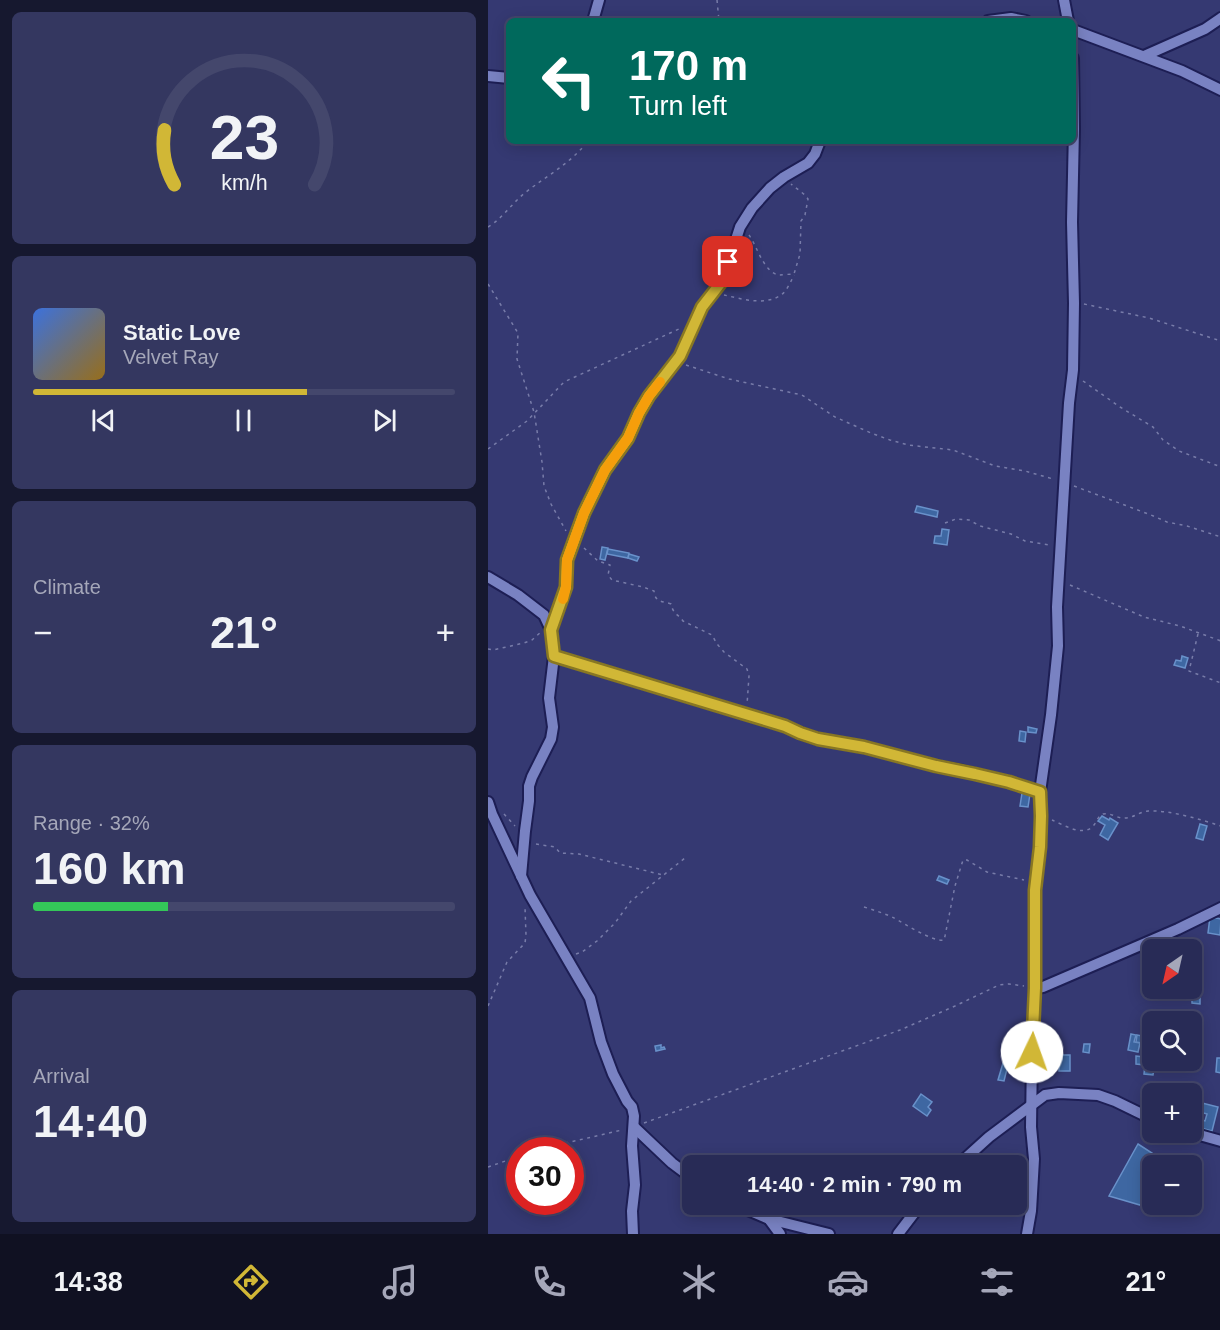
<!DOCTYPE html>
<meta charset="utf-8">
<style>
:root{--surface:#282b56;--page:#343760;--text:#f1f3f6;--muted:#a5a7b9;--line:#44476c;--accent:#d1b736}
body{margin:0;font-family:Helvetica,sans-serif;background:var(--page);color:var(--text);height:100vh;display:flex;flex-direction:column;font-size:22px;white-space:nowrap}
*{box-sizing:border-box;margin:0}
p{font-size:20px;color:var(--muted)}
.icon{flex:none;width:33px;height:33px;fill:none;stroke:currentColor;stroke-width:2;stroke-linecap:round;stroke-linejoin:round}
.map{position:relative;flex:1;overflow:hidden}
.details{display:flex;flex-direction:column;gap:12px;padding:12px;background:#16182f;width:488px}
.details>*{flex:none}
.banner{position:absolute;left:18px;top:18px;width:570px;height:126px;border-radius:9px;box-shadow:0 3px 15px #0003,0 0 0 2px var(--line);background:#00695c;color:#fff;overflow:hidden}
.needle{width:39px;rotate:214deg}
.controls{position:absolute;left:654px;top:939px;display:grid;gap:12px}
.controls a{display:grid;place-items:center;width:60px;height:60px;border-radius:9px;background:var(--surface);box-shadow:0 3px 15px #0003,0 0 0 2px var(--line);font-size:30px}
.speed{position:absolute;left:18px;top:1137px;display:flex;gap:12px;font-size:30px;font-weight:700;text-align:center}
.speed>*{display:grid;place-content:center;width:78px;height:78px;border-radius:50%;background:var(--surface);box-shadow:0 3px 15px #0003,0 0 0 2px var(--line);line-height:1}
.speed .limit{border:9px solid #d22;background:#fff;color:#111}
.pin{position:absolute;display:grid;place-items:center;width:51px;height:51px;color:#fff;margin:-26px;border-radius:12px;box-shadow:0 3px 9px #0006}
.me{position:absolute;width:66px;margin:-33px;rotate:3deg;stroke-linejoin:round;filter:drop-shadow(0 0 4px #0008)}
.turn{display:flex;align-items:center;gap:21px;height:126px;padding:0 24px;font-size:27px}
.turn .icon{width:78px;height:78px;stroke-width:2.5}
.turn b{display:block;font-size:42px;line-height:51px}
.big{font-size:45px;font-weight:600;line-height:1.1}
.details .tile{flex:1;display:flex;flex-direction:column;justify-content:center;gap:9px;min-width:0;padding:0 21px;border-radius:9px;background:var(--page)}
.details .dial{align-items:center;gap:0}
.dial svg{height:156px;overflow:visible;fill:none;stroke:var(--line);stroke-width:7;stroke-linecap:round;text-anchor:middle}
.dial text{fill:var(--text);stroke:none}
.song{display:flex;align-items:center;gap:18px}
.cover{width:72px;height:72px;border-radius:9px;background:linear-gradient(135deg,hsl(220 70% 55%),hsl(40 70% 35%))}
.played{height:6px;border-radius:3px;background:linear-gradient(90deg,var(--accent) 65%,var(--line) 65%)}
.keys{display:flex;justify-content:space-around;direction:ltr}
.heat{display:flex;justify-content:space-between;align-items:center;font-size:33px;direction:ltr}
.charge{height:9px;border-radius:4px;background:linear-gradient(90deg,#34c759 32%,var(--line) 0)}
.trip{position:absolute;left:194px;top:1155px;width:345px;height:60px;border-radius:9px;background:var(--surface);box-shadow:0 3px 15px #0003,0 0 0 2px var(--line);font-weight:600;line-height:60px;text-align:center}
.dock{display:flex;height:96px;justify-content:space-around;align-items:center;background:#101122;color:var(--muted)}
.dock .icon{width:42px;height:42px}
.dock .on{color:var(--accent)}
.dock b{font-size:27px;color:var(--text)}
main{display:flex;flex:1;min-height:0}
.map>svg:first-child{display:block}
.building{fill:#3e67a2;stroke:#6991ca;stroke-width:1.5}
.lines{fill:none;stroke-linecap:round;stroke-linejoin:round}
.minor-casing{stroke:#1d1e54;stroke-width:14}
.path{stroke:#787ca9;stroke-width:1.5;stroke-dasharray:3 4.5;stroke-linecap:butt}
.minor{stroke:#7982c2;stroke-width:10}
.route-casing{stroke:#887723;stroke-width:15}
.route{stroke:#d1b736;stroke-width:10}
.slow{stroke:#f59e0b;stroke-width:10}
</style>
<main>
<section class="details">
<div class="tile dial"><svg viewBox="0 0 100 80">
<path d="M14 69A42 42 0 1 1 86 69"/>
<path d="M14 69A42 42 0 0 1 9 41" stroke="#d1b736"/>
<text x="50" y="56" font-size="32" font-weight="700">23</text>
<text x="50" y="72" font-size="11">km/h</text>
</svg></div>
<div class="tile">
<div class="song"><i class="cover"></i><div><b>Static Love</b><p>Velvet Ray</p></div></div>
<div class="played"></div>
<div class="keys"><svg class="icon" aria-label="previous" viewBox="0 0 24 24"><path d="M18 5L8 12l10 7zM5 5v14"/></svg><svg class="icon" aria-label="pause" viewBox="0 0 24 24"><path d="M8 5v14M16 5v14"/></svg><svg class="icon" aria-label="next" viewBox="0 0 24 24"><path d="M6 5l10 7-10 7zM19 5v14"/></svg></div>
</div>
<div class="tile"><p>Climate</p>
<div class="heat"><a>−</a><b class="big">21°</b><a>+</a></div>
</div>
<div class="tile"><p>Range · 32%</p><b class="big">160 km</b><div class="charge"></div></div>
<div class="tile"><p>Arrival</p><b class="big">14:40</b></div>
</section>
<div class="map">
<svg width="733" height="1234" viewBox="0 0 733 1234">
<rect width="100%" height="100%" fill="#353972"/>
<g class="building">
<polygon points="429,506 450,511 449,517 427,512"/>
<polygon points="454,529 461,530 459,545 446,543 447,536 453,536"/>
<polygon points="114,547 120,548 117,560 112,559"/>
<polygon points="120,549 141,553 140,558 119,554"/>
<polygon points="141,554 151,557 149,561 140,558"/>
<polygon points="694,656 700,658 697,668 686,665 688,660 693,661"/>
<polygon points="540,727 549,729 548,733 540,732"/>
<polygon points="532,731 538,732 537,742 531,741"/>
<polygon points="534,793 542,794 540,807 532,806"/>
<polygon points="614,816 621,820 622,818 630,823 620,840 612,835 617,825 610,821"/>
<polygon points="712,824 719,826 715,840 708,838"/>
<polygon points="451,876 461,880 459,884 449,880"/>
<polygon points="722,917 733,919 732,935 720,933"/>
<polygon points="704,996 712,996 712,1004 704,1003"/>
<polygon points="643,1034 648,1035 646,1042 652,1043 650,1052 640,1050"/>
<polygon points="649,1035 664,1038 664,1052 659,1051 660,1044 648,1042"/>
<polygon points="596,1044 602,1044 601,1053 595,1052"/>
<polygon points="173,1045 173,1048 176,1047 177,1049 168,1051 167,1046"/>
<rect x="562" y="1050" width="7" height="6"/>
<rect x="571" y="1055" width="11" height="16"/>
<polygon points="648,1056 664,1058 664,1060 667,1060 665,1075 656,1074 657,1065 648,1064"/>
<polygon points="729,1058 733,1058 733,1073 728,1072"/>
<polygon points="515,1063 520,1065 516,1081 510,1080"/>
<polygon points="433,1094 444,1102 440,1107 443,1110 439,1116 425,1106"/>
<polygon points="714,1103 730,1107 724,1131 705,1126 707,1119 717,1121 719,1114 712,1112"/>
<polygon points="650,1144 664,1153 657,1168 664,1172 664,1184 652,1205 621,1196"/>
<polygon points="447,1154 451,1162 444,1166 435,1166 432,1160"/>
</g>
<g class="lines">
<defs>
<g id="minor">
<polyline points="576,0 580,21"/>
<polyline points="105,21 111,0"/>
<polyline points="500,21 523,18 538,21"/>
<polyline points="585,30 694,71 733,90"/>
<polyline points="656,56 717,29 733,18"/>
<polyline points="0,76 21,78"/>
<polyline points="0,577 30,595 56,615 63,630"/>
<polyline points="66,656 297,726 312,733 330,739 376,747 448,766 475,771 521,782 552,792"/>
<polyline points="0,802 4,814 42,895 102,998 113,1042 125,1074 139,1101 144,1107 146,1116 144,1146 147,1185 144,1211 145,1234"/>
<polyline points="33,876 37,831 41,801 41,786 44,777 63,739 65,727 61,698 66,656 63,630 78,587 79,560 96,513 117,470 140,438 151,413 161,396 192,356 214,307 235,280 252,227 264,208 282,188 296,177 320,163 327,154 332,141"/>
<polyline points="547,989 555,987 690,929 733,908"/>
<polyline points="146,1127 184,1163 204,1178"/>
<polyline points="701,1132 733,1141"/>
<polyline points="469,1166 501,1137 557,1095 571,1093 610,1095 627,1101 664,1119"/>
<polyline points="246,1204 281,1219 341,1234"/>
<polyline points="281,1219 292,1234"/>
<polyline points="410,1234 433,1204"/>
<polyline points="539,1234 543,1211 546,1159 543,1127 544,1052 547,989 547,889 552,847 553,816 552,792 563,715 570,646 569,607 581,403 585,370 586,303 584,222 586,129 585,58"/>
</g>
</defs>
<use href="#minor" class="minor-casing"/>
<g class="path">
<polyline points="229,0 231,21"/>
<path d="M0 227C15 218 24 203 38 192 60 175 83 163 100 141"/>
<path d="M261 235C269 246 276 273 291 275 295 275 301 274 306 274L312 254 313 221 317 215 320 199 317 195 303 184"/>
<polyline points="0,284 30,333 29,359 46,412 54,462 56,486 63,504 78,531"/>
<path d="M236 295C254 299 277 306 293 295 299 291 303 281 306 275"/>
<polyline points="596,304 661,318 733,341"/>
<polyline points="198,365 241,379 314,395 347,417 383,433 402,440 420,445 465,450 507,466 537,471 565,479"/>
<polyline points="595,381 632,407 665,427 675,440 691,451 733,467"/>
<polyline points="0,449 39,421 76,382 193,328"/>
<polyline points="586,486 663,515 679,522 699,526 733,537"/>
<polyline points="457,523 468,519 481,520 492,526 523,534 537,541 561,545"/>
<path d="M96 548 110 561 122 565 120 575 124 580 155 587 166 591C167 603 175 601 183 604 185 614 190 614 195 621L224 635 229 644 236 652 259 669 261 676 259 705"/>
<polyline points="582,585 656,617 692,626 733,641"/>
<polyline points="710,634 701,671 733,683"/>
<polyline points="0,649 5,650 36,643 44,640 53,632"/>
<polyline points="16,814 27,826"/>
<path d="M564 820C576 825 596 838 606 825 609 821 610 816 615 814 622 812 630 819 637 818 645 818 651 812 660 811 682 810 711 819 733 826"/>
<polyline points="48,844 67,847 72,853 91,854 175,875"/>
<path d="M376 907C386 910 395 913 404 917 416 923 444 942 456 940L457 936 467 886 475 860H479L499 872 536 880"/>
<polyline points="88,954 94,952 109,941 127,923 143,901 197,858"/>
<polyline points="0,1006 19,962 37,943 38,935 37,907"/>
<polyline points="156,1123 412,1030 467,1006 511,985 521,984 536,986"/>
<polyline points="48,1150 134,1130"/>
<polyline points="0,1167 32,1156"/>
</g>
<use href="#minor" class="minor"/>
</g>
<g class="lines">
<defs>
<polyline id="route" points="240,262 235,280 214,307 192,356 161,396 151,413 140,438 117,470 96,513 79,560 78,587 63,630 66,656 297,726 312,733 330,739 376,747 448,766 487,774 521,782 552,792 553,816 552,847 547,890 547,988 544,1052"/>
</defs>
<use href="#route" class="route-casing"/>
<use href="#route" class="route"/>
<polyline class="slow" points="75,599 78,587 79,560 96,513 117,470 140,438 151,413 161,396 172,382"/>
</g>
</svg>
<div class="controls">
<a><svg class="needle" viewBox="-14 -14 28 28"><path d="M0-13l5 13h-10z" fill="#e53935"/><path d="M0 13l5-13h-10z" fill="#a5a7b9"/></svg></a>
<a><svg class="icon" aria-label="search" viewBox="0 0 24 24"><circle cx="10" cy="10" r="6"/><path d="M15 15l6 6"/></svg></a>
<a>+</a>
<a>−</a>
</div>
<div class="speed"><div class="limit">30</div></div>
<div class="pin" style="left:240px;top:262px;background:#d93025"><svg class="icon" aria-label="arrive" viewBox="0 0 24 24"><path d="M6 21V4h12l-3 4 3 4H6"/></svg></div>
<svg class="me" style="left:544px;top:1052px" viewBox="-20 -20 40 40"><circle r="19" fill="#fff"/><path d="M0-13L10 11 0 6-10 11z" fill="#d1b736"/></svg>
<div class="trip">14:40 · 2 min · 790 m</div>
<div class="banner">
<div class="turn"><svg class="icon" aria-label="left" viewBox="0 0 24 24"><path d="M17 20v-9H6M10 6l-5 5 5 5"/></svg><div><b>170 m</b>Turn left</div></div>
</div>
</div>
</main>
<nav class="dock">
<b>14:38</b>
<svg class="icon on" aria-label="directions" viewBox="0 0 24 24"><path d="M12 3l9 9-9 9-9-9zM9 14v-3h6M13 9l2 2-2 2"/></svg>
<svg class="icon" aria-label="music" viewBox="0 0 24 24"><path d="M9 18V5l10-2v13"/><circle cx="6" cy="18" r="3"/><circle cx="16" cy="16" r="3"/></svg>
<svg class="icon" aria-label="phone" viewBox="0 0 24 24"><path d="M5 4h4l2 5-3 2q2 4 5 5l2-3 5 2v4C11 20 4 13 5 4z"/></svg>
<svg class="icon" aria-label="climate" viewBox="0 0 24 24"><path d="M12 3v18M4 7l16 10M4 17L20 7"/></svg>
<svg class="icon" aria-label="car" viewBox="0 0 24 24"><path d="M5 17H2v-5l4-1 3-4h7l3 4 3 1v5h-3M9 17h6M6 11h13"/><circle cx="7" cy="17" r="2"/><circle cx="17" cy="17" r="2"/></svg>
<svg class="icon" aria-label="filters" viewBox="0 0 24 24"><path d="M4 7h16M4 17h16"/><circle cx="9" cy="7" r="2"/><circle cx="15" cy="17" r="2"/></svg>
<b>21°</b>
</nav>
